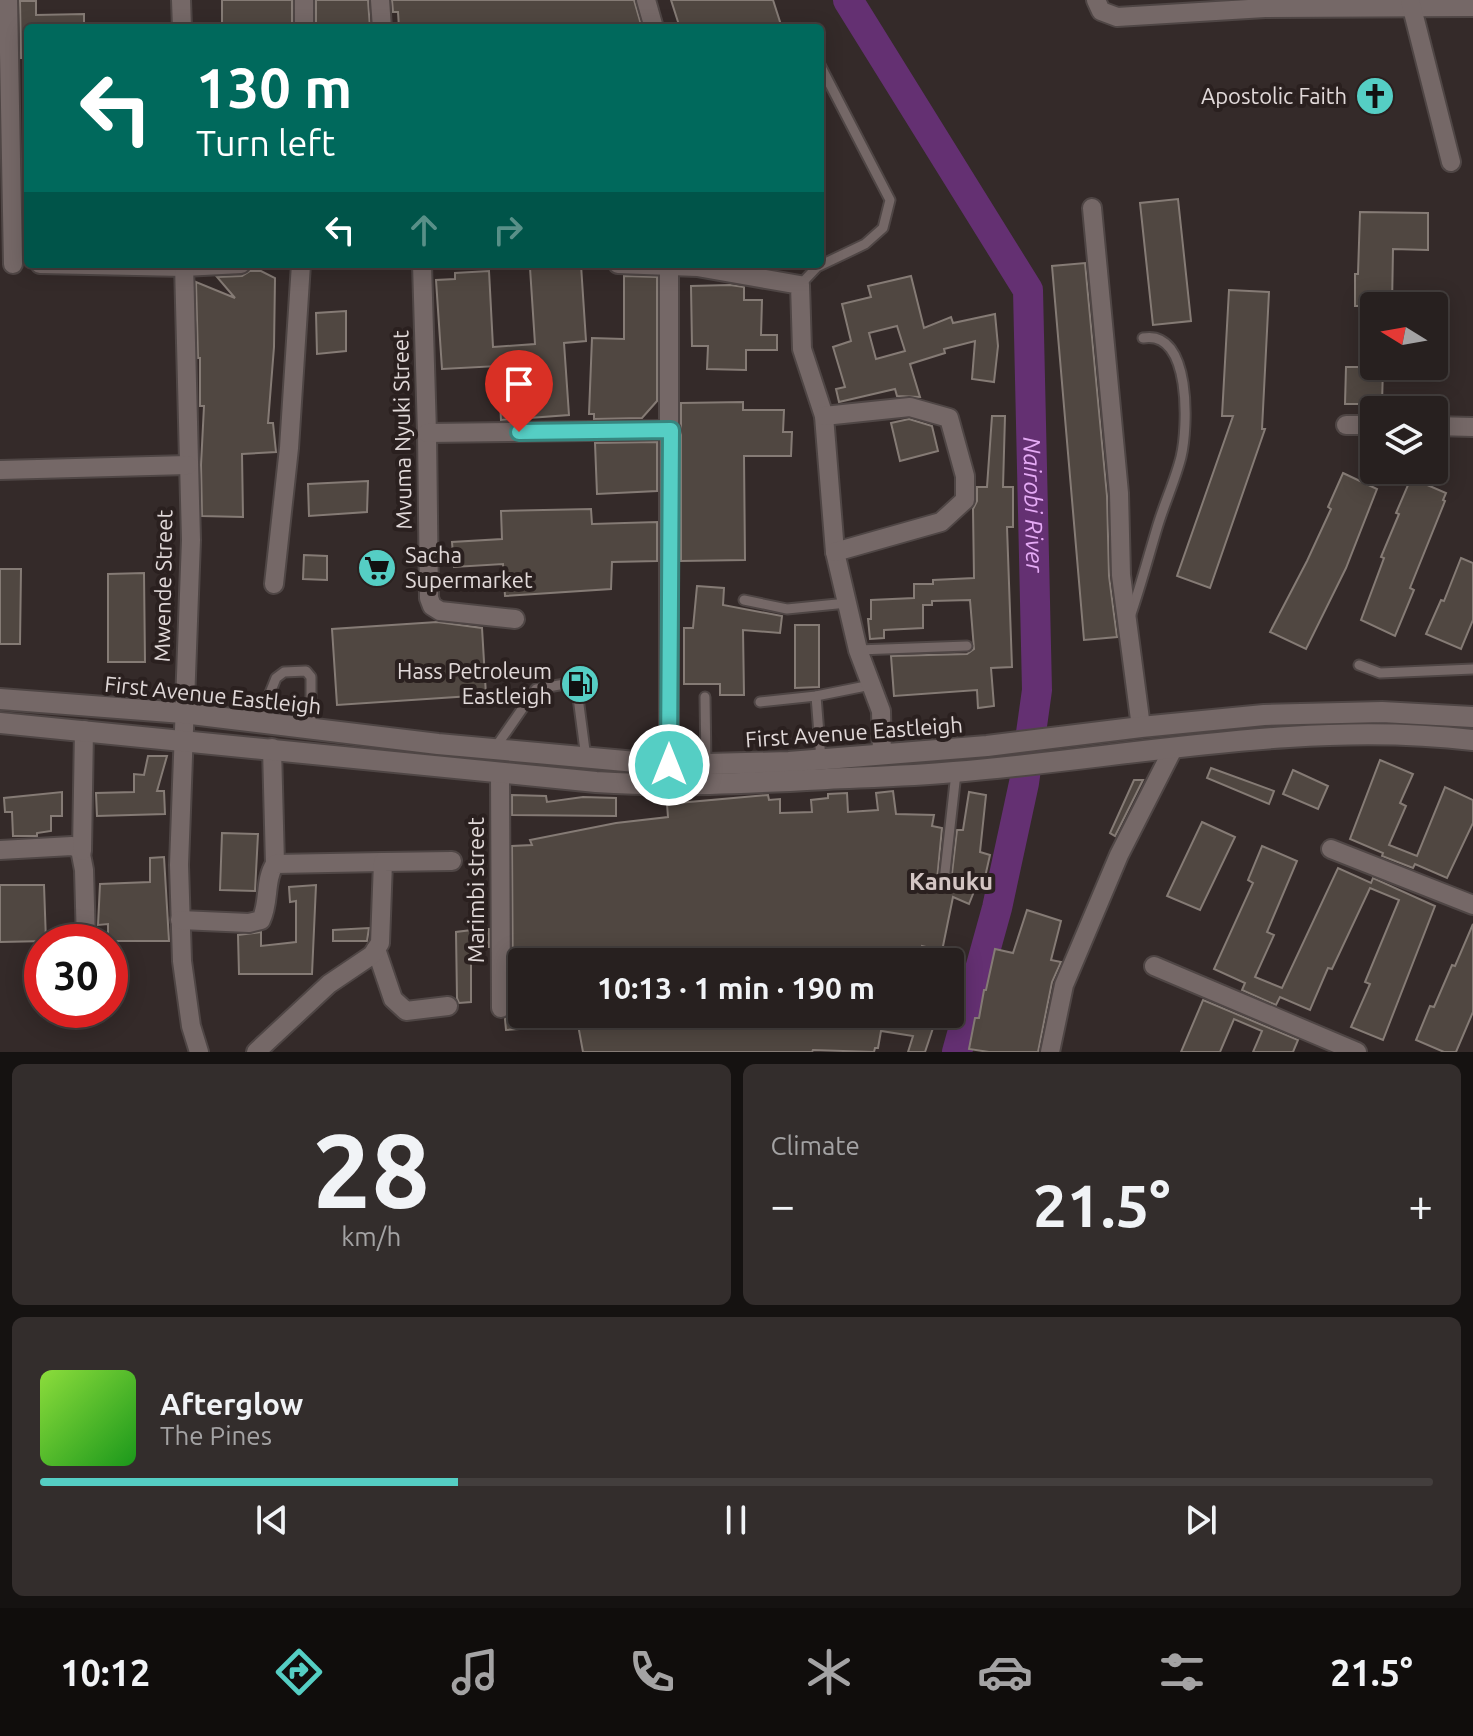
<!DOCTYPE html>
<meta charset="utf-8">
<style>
:root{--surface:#27201f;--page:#332d2c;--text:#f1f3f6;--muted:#a4a3a4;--line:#433e3d;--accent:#55cec4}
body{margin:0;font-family:Ubuntu,sans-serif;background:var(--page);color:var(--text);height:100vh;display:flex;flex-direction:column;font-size:30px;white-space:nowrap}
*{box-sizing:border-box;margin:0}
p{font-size:26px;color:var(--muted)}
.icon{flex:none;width:44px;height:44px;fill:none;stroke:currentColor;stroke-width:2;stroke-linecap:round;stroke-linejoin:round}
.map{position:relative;height:1052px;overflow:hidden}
.side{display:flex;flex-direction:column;gap:12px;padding:12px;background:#151211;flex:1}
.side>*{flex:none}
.hud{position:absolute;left:24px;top:24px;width:800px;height:244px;border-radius:8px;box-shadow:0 4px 20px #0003,0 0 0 2px var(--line);background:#00695c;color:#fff;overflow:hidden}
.needle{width:52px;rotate:281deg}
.tools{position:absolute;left:1360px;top:292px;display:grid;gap:16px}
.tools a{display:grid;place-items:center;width:88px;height:88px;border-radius:8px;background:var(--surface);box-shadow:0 4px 20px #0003,0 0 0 2px var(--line);font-size:40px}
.speed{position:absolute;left:24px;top:924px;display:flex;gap:16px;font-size:40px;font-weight:700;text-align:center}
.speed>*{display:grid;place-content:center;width:104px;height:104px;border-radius:50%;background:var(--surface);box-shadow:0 4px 20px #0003,0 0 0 2px var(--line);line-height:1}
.speed .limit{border:12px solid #d22;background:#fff;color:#111}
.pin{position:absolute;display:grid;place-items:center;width:68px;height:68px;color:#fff;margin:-82px -34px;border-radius:50% 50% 50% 0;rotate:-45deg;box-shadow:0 0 8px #0007}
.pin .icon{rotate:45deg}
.me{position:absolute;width:88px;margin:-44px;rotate:0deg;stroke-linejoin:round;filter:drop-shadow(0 0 6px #0008)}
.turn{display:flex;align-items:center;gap:28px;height:168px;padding:0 40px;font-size:36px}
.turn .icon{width:104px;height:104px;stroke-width:2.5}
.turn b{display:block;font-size:56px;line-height:68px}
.lanes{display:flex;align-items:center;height:76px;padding:0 40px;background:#0003;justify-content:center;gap:40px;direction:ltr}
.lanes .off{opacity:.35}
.big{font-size:60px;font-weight:600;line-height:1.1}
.side .card{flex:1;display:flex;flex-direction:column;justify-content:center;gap:12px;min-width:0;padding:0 28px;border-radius:12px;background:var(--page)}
.side .dial{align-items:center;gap:0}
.dial b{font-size:104px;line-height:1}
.song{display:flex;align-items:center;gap:24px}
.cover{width:96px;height:96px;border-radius:12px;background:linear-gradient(135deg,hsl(90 70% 55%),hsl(120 70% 35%))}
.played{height:8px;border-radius:4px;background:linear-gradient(90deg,var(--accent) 30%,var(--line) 30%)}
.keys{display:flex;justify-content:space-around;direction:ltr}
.heat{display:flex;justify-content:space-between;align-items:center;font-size:44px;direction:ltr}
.side .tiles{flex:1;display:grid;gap:12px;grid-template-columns:1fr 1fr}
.card:last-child{grid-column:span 2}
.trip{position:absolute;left:508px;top:948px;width:456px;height:80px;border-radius:8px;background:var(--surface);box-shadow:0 4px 20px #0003,0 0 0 2px var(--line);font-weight:600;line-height:80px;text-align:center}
.tab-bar{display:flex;height:128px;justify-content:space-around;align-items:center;background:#100d0c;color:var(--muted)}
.tab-bar .icon{width:56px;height:56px}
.tab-bar .active{color:var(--accent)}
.tab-bar b{font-size:36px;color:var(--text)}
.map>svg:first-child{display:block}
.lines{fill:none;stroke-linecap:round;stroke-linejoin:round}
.river{stroke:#643072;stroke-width:30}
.building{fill:#504741;stroke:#857b75;stroke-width:2;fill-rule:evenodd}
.lane-casing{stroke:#4f4645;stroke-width:13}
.street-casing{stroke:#4f4645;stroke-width:22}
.secondary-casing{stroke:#4f4645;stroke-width:24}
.lane{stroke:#756867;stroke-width:9}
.street{stroke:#756867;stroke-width:18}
.secondary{stroke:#756867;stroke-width:20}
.route-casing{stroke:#37867f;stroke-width:20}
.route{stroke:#55cec4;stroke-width:14}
.labels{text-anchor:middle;stroke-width:8;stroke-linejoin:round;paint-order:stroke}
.poi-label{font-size:22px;fill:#e1d9d9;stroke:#2a201f;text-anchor:end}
.street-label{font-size:22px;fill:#e1d9d9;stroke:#2a201f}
.water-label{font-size:24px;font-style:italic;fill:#e5aaf5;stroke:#2a201f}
.neighbourhood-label{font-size:24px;font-weight:bold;fill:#d4c6c4;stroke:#2a201f}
</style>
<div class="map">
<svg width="1473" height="1052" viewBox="0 0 1473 1052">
<rect width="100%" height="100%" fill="#342a29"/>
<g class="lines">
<path class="river" id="s1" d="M848 0 1028 290 1037 690 1024 783 997 908 957 1052"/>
</g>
<g class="building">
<polygon points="222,0 292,0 292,23 222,25"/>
<polygon points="316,0 368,0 370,28 316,28"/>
<polygon points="392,0 634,0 642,28 451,28 451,24 399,28 398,12 393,12"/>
<polygon points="671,0 773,0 782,28 680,28"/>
<polygon points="20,1 36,1 36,15 84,14 84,28 28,28 28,58 21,58"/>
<polygon points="1178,199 1191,321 1153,325 1140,203"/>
<polygon points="1360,212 1428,213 1428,250 1393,249 1392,306 1355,306 1355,274 1358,274"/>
<polygon points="1085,263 1107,496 1109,576 1117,637 1084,640 1052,266"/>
<polygon points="581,265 586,341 564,343 569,415 501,420 498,366 442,369 436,280 455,279 455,273 489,271 493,347 535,344 530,268"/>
<polygon points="250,271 261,271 275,278 274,347 268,423 273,423 276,452 242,454 243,517 202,516 201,465 204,406 200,406 200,358 198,358 196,282 235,298 217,277 242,276"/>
<polygon points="624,276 657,277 657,401 642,418 594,419 594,414 589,414 592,338 624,339"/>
<path d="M911 276 924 328 951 317 953 323 995 314 998 346 994 382 972 379 975 341 944 349 945 353 910 364 920 397 897 396 895 389 839 402 836 389 845 387 833 347 851 341 842 304 871 297 868 286ZM897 326 905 351 876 359 869 333Z"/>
<polygon points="730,285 744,287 744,300 762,300 761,335 777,335 777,350 746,350 746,370 707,369 708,346 692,346 691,286"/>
<polygon points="1229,290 1269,292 1262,429 1265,429 1210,588 1177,576 1233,416 1222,416"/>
<polygon points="346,311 346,351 317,354 316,313"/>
<polygon points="1346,367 1383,367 1382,404 1345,404"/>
<polygon points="743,402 743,410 784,410 783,432 792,432 791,456 744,456 745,560 681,561 681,403"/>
<polygon points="992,416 1005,416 1003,487 1013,487 1013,527 1007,527 1012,667 991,668 994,706 978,708 977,690 894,696 891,656 967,654 974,649 970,600 932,601 932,605 923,605 923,628 884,630 884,638 870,639 868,619 871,619 871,600 914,598 914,584 933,584 933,580 974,578 973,509 977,501 977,487 987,487"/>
<polygon points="909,419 932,426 938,451 900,461 891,423"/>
<polygon points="657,442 657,491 597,494 595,443"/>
<polygon points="1343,473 1377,489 1346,568 1306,649 1270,632 1307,561 1331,509 1328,507"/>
<polygon points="1411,478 1446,493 1443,500 1445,501 1410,588 1414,590 1395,636 1361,620 1384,558 1381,557 1399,514 1396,513"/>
<polygon points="368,481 367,512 309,516 308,484"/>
<polygon points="591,509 592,524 657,522 657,561 612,562 611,589 505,596 503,564 454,567 452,542 502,539 501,511"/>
<polygon points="304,555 327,556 327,580 303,579"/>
<polygon points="1461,558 1473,563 1473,620 1461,649 1426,634 1441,600 1444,601"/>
<polygon points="0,569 21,569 20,644 0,644"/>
<polygon points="144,573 145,662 108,662 108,574"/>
<polygon points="697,586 724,588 723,605 782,616 780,633 743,630 744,695 720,695 720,684 684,684 684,628 693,628"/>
<polygon points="437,622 482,628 486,695 337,705 332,629"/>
<polygon points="795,625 819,625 819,687 795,688"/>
<polygon points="148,756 167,756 157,791 164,791 165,814 97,816 96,793 134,792 134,774 144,775"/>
<polygon points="1380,760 1413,774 1400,803 1406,806 1389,845 1417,856 1445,787 1473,800 1473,823 1447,878 1415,864 1413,868 1382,856 1383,853 1350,839"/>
<polygon points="1211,768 1274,791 1269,804 1207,778"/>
<polygon points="1293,770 1328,786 1318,809 1283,794"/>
<polygon points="1134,780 1143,780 1115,836 1110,833"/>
<polygon points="893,791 896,814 934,815 932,826 942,828 937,880 939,886 944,888 951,882 957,830 963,830 969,792 986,795 980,852 990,855 983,886 977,884 969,904 953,897 942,951 922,946 921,953 894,949 893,962 522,962 522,1014 572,1014 573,1021 535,1028 506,1030 505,1019 511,1015 513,1008 512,846 532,845 530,840 616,823 668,817 667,804 768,795 769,800 780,799 780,813 812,812 811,800 828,798 828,794 847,793 848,812 878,810 876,793"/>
<polygon points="62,792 62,816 51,816 51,831 37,833 37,836 13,836 12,812 5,812 4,798"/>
<polygon points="512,795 546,796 547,802 583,797 616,798 616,816 512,815"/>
<polygon points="1202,822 1235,837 1200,910 1167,896"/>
<polygon points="222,833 258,834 255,891 220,890"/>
<polygon points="1262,846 1297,861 1267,932 1274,935 1255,977 1282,988 1338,868 1371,883 1373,878 1435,906 1383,1040 1351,1027 1370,984 1365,982 1399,900 1370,888 1332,969 1328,968 1310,1010 1280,997 1276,1005 1242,990 1245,983 1214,969 1253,883 1248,880"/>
<polygon points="164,857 169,941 108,941 108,924 98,925 100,884 150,882 150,858"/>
<polygon points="0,885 44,885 46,941 0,942"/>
<polygon points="316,885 312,974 239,974 238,935 261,932 261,946 296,942 296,901 290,902 289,887"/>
<polygon points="1027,910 1061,921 1051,960 1061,962 1052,982 1038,1052 989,1052 969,1049 975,1018 979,1018 984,990 986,990 995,949 1013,953"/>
<polygon points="1473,924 1473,1012 1456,1052 1444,1052 1416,1040 1430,1006 1434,1007 1452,965 1455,966"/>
<polygon points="369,928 367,941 333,941 333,930"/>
<polygon points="480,929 489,929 489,947 471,947 471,1002 459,1003 457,998 456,932"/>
<polygon points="1203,1000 1298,1040 1293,1052 1253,1052 1262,1031 1234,1019 1220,1052 1181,1052"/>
<polygon points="576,1014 808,1016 808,1014 881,1014 934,1025 925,1052 908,1052 913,1036 881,1031 878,1048 875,1048 874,1052 813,1050 812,1052 583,1052"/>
</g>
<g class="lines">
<defs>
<g id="lane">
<polyline points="800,285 817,267 865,244 883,228 890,200 820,65"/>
<polyline points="744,600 787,609 847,603"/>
<path d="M1130 617C1140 588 1148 558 1157 528 1164 504 1175 481 1181 457 1188 428 1192 329 1143 338"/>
<polyline points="858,650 967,646"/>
<polyline points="1359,665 1380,673 1473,669"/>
<polyline points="816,696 821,760"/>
<polyline points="705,697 706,765"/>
<polyline points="760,702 816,696 871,685"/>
<polyline points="258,723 276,678 284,672 306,671 311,677 311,728"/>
<polyline points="495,748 536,689 565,684 577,690 586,758"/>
<polyline points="944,881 956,773"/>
</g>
<g id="street">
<polyline points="8,0 13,264"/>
<polyline points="181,0 182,28"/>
<polyline points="380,0 382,28"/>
<polyline points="646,0 654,28"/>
<polyline points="1096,0 1101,11 1117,17 1265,8 1473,7"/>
<polyline points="1410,0 1451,162"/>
<polyline points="304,28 304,0"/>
<polyline points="1092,208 1119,493 1121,575 1141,727"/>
<polyline points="40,264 184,267 241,264"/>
<polyline points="184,264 191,540 179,865 182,961 191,1026 199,1052"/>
<polyline points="422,264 427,433 429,598 432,606 440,611 515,619"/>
<polyline points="618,264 697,267 800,285 802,349 824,416 835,552 858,650 881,711 882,755"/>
<polyline points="669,266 669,765"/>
<polyline points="824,416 910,407 949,418 965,476 965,500 941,522 835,552"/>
<polyline points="1346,425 1374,425"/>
<polyline points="1434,426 1473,427"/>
<polyline points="427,433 671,430"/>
<polyline points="0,470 188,465"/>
<polyline points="274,584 289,448 301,264"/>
<polyline points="272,748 275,864"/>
<polyline points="500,772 501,1008"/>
<polyline points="1331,849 1473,905"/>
<polyline points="0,850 72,846 80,849 84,870 86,942"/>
<polyline points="82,851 84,730"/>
<path d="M180 920 249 923 261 920C270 902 264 880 275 864L383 862"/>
<polyline points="376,949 393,999 406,1011 448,1006"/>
<polyline points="1154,966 1357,1052"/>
<polyline points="256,1052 329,984 372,955 380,943 383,862 452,861"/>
<polyline points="1050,1052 1064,985 1119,855 1174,747"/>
</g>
<g id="secondary">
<polyline points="0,699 183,713 438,744 669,765 789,762 987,746 1141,727 1264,715 1382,712 1473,717"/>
<path d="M0 723 596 782C674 787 749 783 827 779 869 777 911 776 954 772 1126 758 1300 720 1473 740"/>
</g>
</defs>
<use href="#lane" class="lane-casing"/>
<use href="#street" class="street-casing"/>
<use href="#secondary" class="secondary-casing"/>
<use href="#lane" class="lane"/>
<use href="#street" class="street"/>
<use href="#secondary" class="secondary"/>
</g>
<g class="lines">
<defs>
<polyline id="route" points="519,432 671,430 669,765"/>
</defs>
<use href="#route" class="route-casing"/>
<use href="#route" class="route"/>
</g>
<defs>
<symbol id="church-disc" viewBox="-11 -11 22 22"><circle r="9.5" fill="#55cec4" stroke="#2a201f"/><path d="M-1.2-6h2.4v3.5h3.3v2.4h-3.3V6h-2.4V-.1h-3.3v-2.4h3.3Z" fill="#111"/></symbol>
<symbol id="supermarket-disc" viewBox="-11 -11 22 22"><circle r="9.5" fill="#55cec4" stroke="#2a201f"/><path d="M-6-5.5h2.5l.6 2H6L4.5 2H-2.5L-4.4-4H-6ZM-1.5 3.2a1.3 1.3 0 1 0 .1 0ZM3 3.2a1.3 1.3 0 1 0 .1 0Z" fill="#111"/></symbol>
<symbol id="fuel-disc" viewBox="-11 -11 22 22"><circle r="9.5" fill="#55cec4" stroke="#2a201f"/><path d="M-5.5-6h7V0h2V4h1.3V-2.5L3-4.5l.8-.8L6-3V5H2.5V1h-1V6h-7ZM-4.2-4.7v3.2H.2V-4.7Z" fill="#111"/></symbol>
</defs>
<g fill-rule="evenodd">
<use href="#church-disc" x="1353" y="74" width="44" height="44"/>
<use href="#supermarket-disc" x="355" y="546" width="44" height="44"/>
<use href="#fuel-disc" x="558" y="662" width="44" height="44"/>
</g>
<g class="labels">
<g class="poi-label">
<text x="1347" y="104">Apostolic Faith</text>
<text x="405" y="563" text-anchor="start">Sacha<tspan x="405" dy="25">Supermarket</tspan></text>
<text x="552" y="679">Hass Petroleum<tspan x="552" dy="25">Eastleigh</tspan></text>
</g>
<g class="street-label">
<text transform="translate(402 430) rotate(-91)" y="8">Mvuma Nyuki Street</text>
<text transform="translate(163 586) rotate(-89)" y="8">Mwende Street</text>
<text transform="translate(213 695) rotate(6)" y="8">First Avenue Eastleigh</text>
<text transform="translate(854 732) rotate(-4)" y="8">First Avenue Eastleigh</text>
<text transform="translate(476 890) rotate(-90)" y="8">Marimbi street</text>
</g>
<g class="water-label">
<text dy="8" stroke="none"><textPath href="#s1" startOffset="556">Nairobi River</textPath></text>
</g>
<g class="neighbourhood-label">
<text x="951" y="890">Kanuku</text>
</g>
</g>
</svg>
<div class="tools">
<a><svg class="needle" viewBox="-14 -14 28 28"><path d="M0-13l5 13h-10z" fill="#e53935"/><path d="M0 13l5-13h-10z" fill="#a4a3a4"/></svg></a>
<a><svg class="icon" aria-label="layers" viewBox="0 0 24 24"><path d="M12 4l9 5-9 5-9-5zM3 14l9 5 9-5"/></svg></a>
</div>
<div class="speed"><div class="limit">30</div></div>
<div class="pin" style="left:519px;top:432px;background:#d93025"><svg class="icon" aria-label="arrive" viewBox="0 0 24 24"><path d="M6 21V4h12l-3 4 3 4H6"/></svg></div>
<svg class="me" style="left:669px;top:765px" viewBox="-20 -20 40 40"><circle r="17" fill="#55cec4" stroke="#fff" stroke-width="3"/><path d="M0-11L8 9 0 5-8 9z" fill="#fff"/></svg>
<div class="trip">10:13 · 1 min · 190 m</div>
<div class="hud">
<div class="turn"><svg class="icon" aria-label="left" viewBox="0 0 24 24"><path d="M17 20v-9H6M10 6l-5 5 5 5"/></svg><div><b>130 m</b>Turn left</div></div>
<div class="lanes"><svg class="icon" aria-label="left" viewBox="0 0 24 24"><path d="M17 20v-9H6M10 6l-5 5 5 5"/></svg><svg class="icon off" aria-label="ahead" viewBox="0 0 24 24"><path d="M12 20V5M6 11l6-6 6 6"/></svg><svg class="icon off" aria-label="right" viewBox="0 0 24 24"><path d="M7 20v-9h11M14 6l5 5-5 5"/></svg></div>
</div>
</div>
<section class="side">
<div class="tiles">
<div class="card dial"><b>28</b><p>km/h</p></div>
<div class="card"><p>Climate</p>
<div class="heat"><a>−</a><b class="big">21.5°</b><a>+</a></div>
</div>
<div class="card">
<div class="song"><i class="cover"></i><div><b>Afterglow</b><p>The Pines</p></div></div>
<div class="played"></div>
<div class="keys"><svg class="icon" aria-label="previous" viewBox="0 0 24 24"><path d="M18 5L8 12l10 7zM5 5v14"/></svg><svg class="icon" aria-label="pause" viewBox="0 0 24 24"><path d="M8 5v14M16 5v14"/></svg><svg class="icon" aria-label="next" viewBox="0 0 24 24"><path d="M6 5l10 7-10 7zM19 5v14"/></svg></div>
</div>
</div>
</section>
<nav class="tab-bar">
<b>10:12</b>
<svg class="icon active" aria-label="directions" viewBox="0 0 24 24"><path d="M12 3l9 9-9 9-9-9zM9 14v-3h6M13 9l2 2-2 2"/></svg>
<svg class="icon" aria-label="music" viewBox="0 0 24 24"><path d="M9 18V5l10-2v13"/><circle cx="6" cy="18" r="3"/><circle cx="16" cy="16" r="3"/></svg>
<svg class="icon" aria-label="phone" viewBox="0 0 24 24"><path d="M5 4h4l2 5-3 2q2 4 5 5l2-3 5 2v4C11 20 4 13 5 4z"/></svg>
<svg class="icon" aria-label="climate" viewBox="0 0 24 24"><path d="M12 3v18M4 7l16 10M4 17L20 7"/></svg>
<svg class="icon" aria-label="car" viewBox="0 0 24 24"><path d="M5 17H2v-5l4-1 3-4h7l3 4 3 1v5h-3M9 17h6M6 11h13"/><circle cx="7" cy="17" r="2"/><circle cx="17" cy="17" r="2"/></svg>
<svg class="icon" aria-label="filters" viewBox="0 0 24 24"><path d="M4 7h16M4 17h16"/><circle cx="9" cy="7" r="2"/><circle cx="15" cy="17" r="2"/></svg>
<b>21.5°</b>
</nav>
